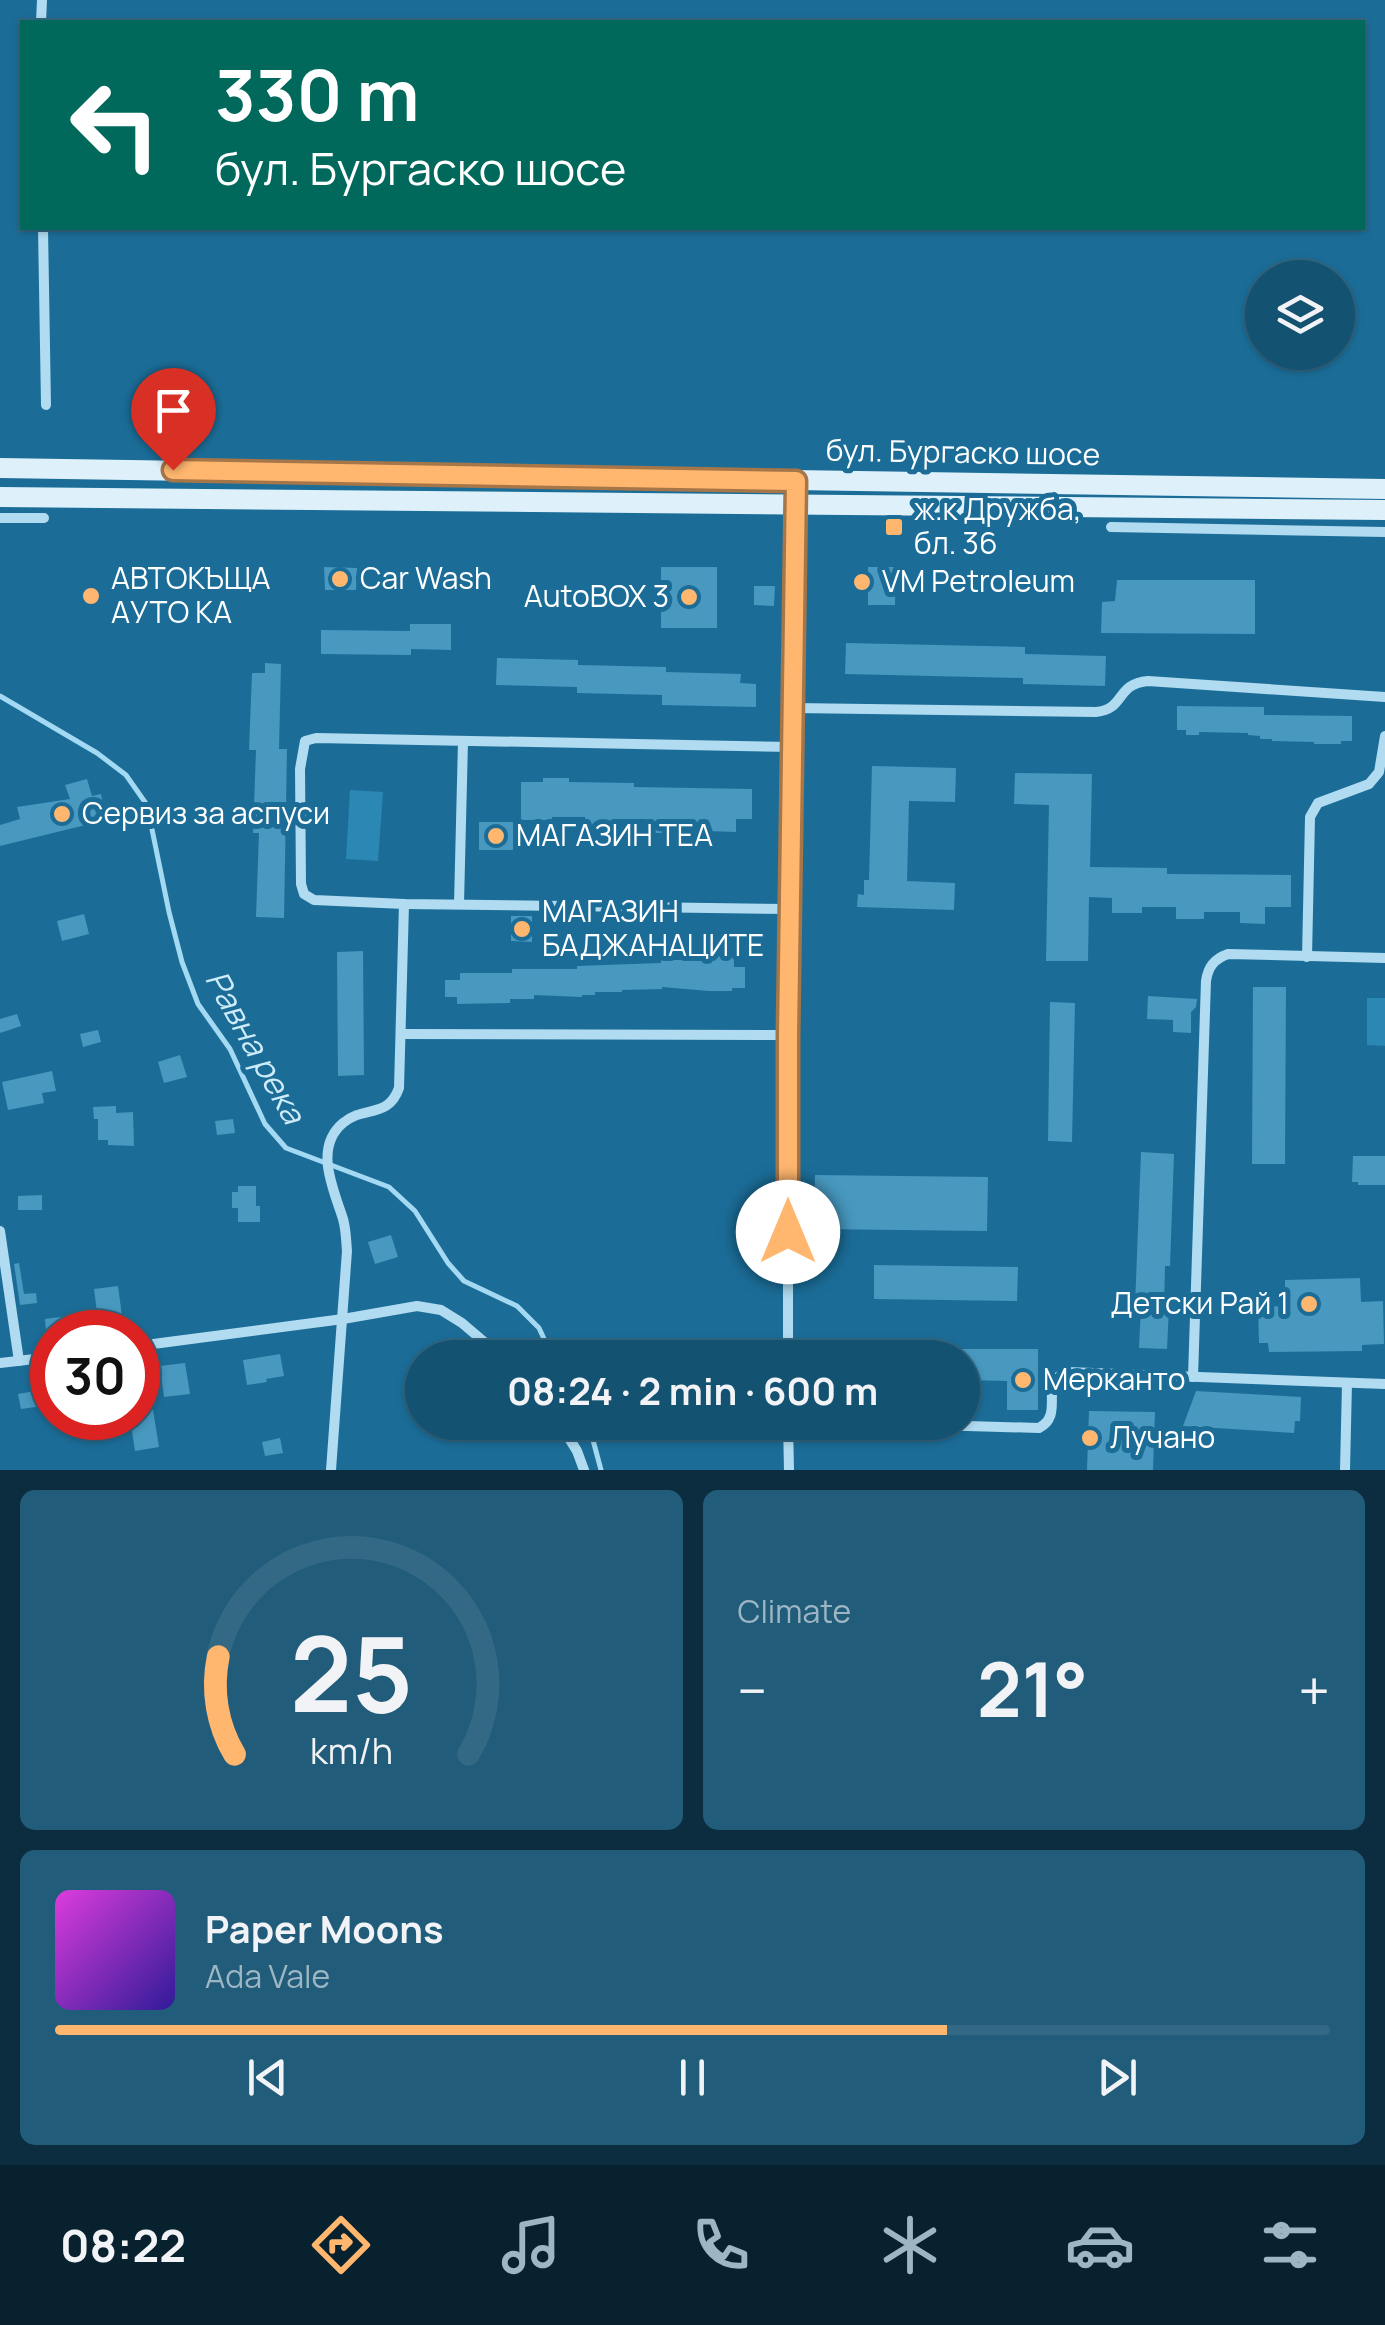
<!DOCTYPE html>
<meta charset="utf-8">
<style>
:root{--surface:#145272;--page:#215c7a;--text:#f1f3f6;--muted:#9db6c4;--line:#336984;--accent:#ffb66f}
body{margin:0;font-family:Manrope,sans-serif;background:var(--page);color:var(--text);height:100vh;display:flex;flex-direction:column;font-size:38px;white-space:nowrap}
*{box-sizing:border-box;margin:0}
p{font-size:32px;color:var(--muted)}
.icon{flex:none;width:55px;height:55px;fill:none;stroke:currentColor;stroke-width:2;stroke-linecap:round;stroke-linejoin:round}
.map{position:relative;height:1470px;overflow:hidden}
.drawer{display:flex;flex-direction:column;gap:20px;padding:20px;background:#0b2d3f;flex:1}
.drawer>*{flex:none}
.top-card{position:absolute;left:20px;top:20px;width:1345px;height:210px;border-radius:0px;box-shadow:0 2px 8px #0004,0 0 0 2px var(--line);background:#00695c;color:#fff;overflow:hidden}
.tools{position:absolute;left:1245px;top:260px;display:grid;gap:20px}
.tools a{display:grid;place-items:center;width:110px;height:110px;border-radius:50%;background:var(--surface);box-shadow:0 2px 8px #0004,0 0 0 2px var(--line);font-size:50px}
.speed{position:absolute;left:30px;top:1310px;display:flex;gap:20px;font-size:50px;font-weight:700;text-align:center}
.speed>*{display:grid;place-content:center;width:130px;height:130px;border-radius:50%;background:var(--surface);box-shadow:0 2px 8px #0004,0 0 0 2px var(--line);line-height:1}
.speed .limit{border:15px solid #d22;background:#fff;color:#111}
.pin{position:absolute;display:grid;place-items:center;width:85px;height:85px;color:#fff;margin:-102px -42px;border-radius:50% 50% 50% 0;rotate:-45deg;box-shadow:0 0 10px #0007}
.pin .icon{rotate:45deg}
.me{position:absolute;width:110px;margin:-55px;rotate:0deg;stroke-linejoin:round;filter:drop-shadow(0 0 8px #0008)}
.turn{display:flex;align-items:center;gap:35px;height:210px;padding:0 30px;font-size:45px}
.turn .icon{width:130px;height:130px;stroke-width:2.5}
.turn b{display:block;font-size:70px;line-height:85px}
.big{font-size:75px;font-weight:700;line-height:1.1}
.drawer .card{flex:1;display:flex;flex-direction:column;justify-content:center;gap:15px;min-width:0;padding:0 35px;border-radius:15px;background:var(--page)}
.drawer .dial{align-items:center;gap:0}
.dial svg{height:260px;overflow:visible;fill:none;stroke:var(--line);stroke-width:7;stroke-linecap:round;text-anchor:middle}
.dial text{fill:var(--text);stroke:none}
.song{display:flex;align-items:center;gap:30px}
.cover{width:120px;height:120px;border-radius:15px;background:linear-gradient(135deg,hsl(300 70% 55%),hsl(250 70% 35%))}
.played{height:10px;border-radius:5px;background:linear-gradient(90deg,var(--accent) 70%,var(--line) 70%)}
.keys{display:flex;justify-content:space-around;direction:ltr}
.heat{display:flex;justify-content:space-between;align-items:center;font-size:55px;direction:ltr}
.drawer .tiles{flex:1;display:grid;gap:20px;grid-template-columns:1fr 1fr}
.card:last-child{grid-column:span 2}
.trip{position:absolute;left:405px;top:1340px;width:575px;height:100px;border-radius:50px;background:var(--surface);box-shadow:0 2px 8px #0004,0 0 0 2px var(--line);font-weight:700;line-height:100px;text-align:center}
.menu{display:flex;height:160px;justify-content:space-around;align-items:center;background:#08212e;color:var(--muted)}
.menu .icon{width:70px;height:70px}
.menu .current{color:var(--accent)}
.menu b{font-size:45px;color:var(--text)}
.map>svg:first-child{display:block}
.green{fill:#2b87b4}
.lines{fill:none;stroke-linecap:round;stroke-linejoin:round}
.stream{stroke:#a3d9f2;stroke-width:5}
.building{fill:#4898c0}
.street{stroke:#b0dbf0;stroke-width:10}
.secondary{stroke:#def1fb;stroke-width:20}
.route-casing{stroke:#a67648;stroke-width:25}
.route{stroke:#ffb66f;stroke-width:18}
.poi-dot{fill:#ffb66f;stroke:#1b6d98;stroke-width:4}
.labels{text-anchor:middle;stroke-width:10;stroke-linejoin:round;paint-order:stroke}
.street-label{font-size:30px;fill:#fff;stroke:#1b6d98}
.poi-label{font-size:30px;fill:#fff;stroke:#1b6d98;text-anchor:start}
.water-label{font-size:32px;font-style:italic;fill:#cdebf9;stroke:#1b6d98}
</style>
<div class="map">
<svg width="1385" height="1470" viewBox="0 0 1385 1470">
<rect width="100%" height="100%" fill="#1b6d98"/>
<g class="green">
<polygon points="350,790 383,792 378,861 346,859"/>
<polygon points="1367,998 1385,998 1385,1046 1367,1045"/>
</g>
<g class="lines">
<g class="stream">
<polyline points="0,696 97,753 126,775 147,805 169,912 182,962 198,1004 230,1049 265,1124 286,1148 389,1187 415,1211 448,1263 464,1281 517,1306 539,1328 553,1358"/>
<polyline points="585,1422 593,1440 601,1470"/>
</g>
</g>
<g class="building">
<polygon points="324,567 357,568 356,590 325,590"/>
<rect x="661" y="567" width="56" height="61"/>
<polygon points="868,567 900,567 900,584 895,584 895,605 868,605"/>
<polygon points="1117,580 1255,580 1255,634 1101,633 1102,602 1115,601"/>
<polygon points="754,586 775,586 774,606 754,605"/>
<polygon points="410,624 451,624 451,650 411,649 411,655 321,654 321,630 410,631"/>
<polygon points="846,643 1025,647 1025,654 1106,656 1105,686 1023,684 1023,678 845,674"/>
<polygon points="497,658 578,660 578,665 666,667 666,672 741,674 740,683 756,684 756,707 662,705 662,695 577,693 577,687 496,685"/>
<polygon points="265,663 281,664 279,749 287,749 284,918 256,917 259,833 253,833 256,750 249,750 252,673 265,673"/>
<polygon points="1177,706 1264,707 1264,715 1352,716 1352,741 1341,741 1341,744 1314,744 1314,742 1272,741 1272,739 1260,739 1260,736 1248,735 1248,733 1199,732 1199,735 1186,735 1186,730 1177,730"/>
<polygon points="872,766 956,768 955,802 909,801 907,881 955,883 954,910 857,907 858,894 864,895 864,880 869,880"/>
<polygon points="1015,773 1092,774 1090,867 1167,868 1167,874 1291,875 1291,907 1265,907 1265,924 1240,923 1240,912 1204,912 1204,919 1176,919 1176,907 1142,907 1142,913 1112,913 1112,898 1089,897 1088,961 1046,961 1049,805 1014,804"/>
<polygon points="543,778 569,778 569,782 634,783 634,787 752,789 752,819 736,819 736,832 706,831 706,824 675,824 675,833 645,833 646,819 615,819 615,827 585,827 585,817 552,817 552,820 521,820 521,782 543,782"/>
<polygon points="87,779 92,796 101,794 106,820 0,846 0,825 20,819 17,807 70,799 65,785"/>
<rect x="479" y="822" width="34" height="28"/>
<polygon points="84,914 89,934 62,941 57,921"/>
<polygon points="511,916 532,916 532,942 511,941"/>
<polygon points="363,951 364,1075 338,1076 337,952"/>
<polygon points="700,956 734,957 734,967 745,967 745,988 732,988 732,991 709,991 662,987 662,989 622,990 622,992 595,992 595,995 582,995 582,997 534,995 534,999 510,999 510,1003 457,1004 457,997 445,997 445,980 460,980 460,973 512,973 512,969 577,969 577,966 661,963 661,960 700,960"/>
<polygon points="1253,987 1286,987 1285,1164 1252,1164"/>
<polygon points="1148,996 1197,999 1196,1007 1191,1012 1191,1033 1173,1032 1173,1020 1147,1019"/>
<polygon points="1050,1002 1075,1003 1072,1142 1048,1141"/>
<polygon points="17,1014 21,1026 0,1033 0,1019"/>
<polygon points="98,1030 101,1042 83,1047 80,1034"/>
<polygon points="180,1055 187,1077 164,1083 158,1062"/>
<polygon points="52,1071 56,1091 42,1093 44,1103 8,1110 2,1082"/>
<polygon points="116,1106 116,1113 133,1112 134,1146 108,1145 108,1140 98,1140 98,1119 94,1119 93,1107"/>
<polygon points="233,1119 235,1133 217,1135 215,1121"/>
<polygon points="1141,1152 1174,1154 1170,1266 1165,1266 1164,1307 1169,1307 1167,1349 1139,1348 1141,1306 1135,1306"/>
<polygon points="1353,1156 1385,1156 1385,1185 1358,1185 1358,1182 1352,1182"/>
<polygon points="815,1175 988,1177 987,1231 814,1229"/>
<polygon points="238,1186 256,1186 256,1206 260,1206 260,1222 238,1222 238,1208 232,1208 232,1192 238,1192"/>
<polygon points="42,1195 42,1210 18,1210 18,1196"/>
<polygon points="391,1235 398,1257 375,1264 368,1242"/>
<polygon points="19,1263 24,1294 36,1293 37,1303 20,1305 14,1264"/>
<polygon points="874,1265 1018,1267 1017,1301 874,1299"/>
<polygon points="1360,1278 1361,1302 1383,1301 1384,1344 1362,1345 1362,1351 1269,1352 1268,1343 1259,1343 1258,1307 1285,1306 1285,1280"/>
<polygon points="118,1286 122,1316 98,1320 94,1289"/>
<polygon points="68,1316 70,1332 46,1332 45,1319"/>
<polygon points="962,1349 1038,1349 1038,1410 1007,1410 1007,1381 962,1380"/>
<polygon points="280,1354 284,1376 266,1379 267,1382 247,1385 243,1360"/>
<polygon points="185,1363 190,1394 164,1397 160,1366"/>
<polygon points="45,1384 49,1405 21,1409 18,1394 35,1391 34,1386"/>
<polygon points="1196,1391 1301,1397 1300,1421 1295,1421 1294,1433 1183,1426"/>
<polygon points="153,1410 159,1447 135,1451 130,1418 138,1418 138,1412"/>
<polygon points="1089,1411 1155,1412 1153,1470 1087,1470"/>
<polygon points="280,1438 283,1453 265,1456 262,1442"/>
</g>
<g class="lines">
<g class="street">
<polyline points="41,22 42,0"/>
<polyline points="43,228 46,405"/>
<polyline points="0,518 44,518"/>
<polyline points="1111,527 1385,532"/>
<path d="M793 708 1096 712C1126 709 1115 684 1148 681L1385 697"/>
<polyline points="459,904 463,741"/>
<polyline points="790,909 404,904 314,900 304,894 301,884 300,769 305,741 316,738 793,747"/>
<polyline points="1307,957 1310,817 1318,803 1369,784 1379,772 1385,736"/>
<polyline points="402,1034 788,1035"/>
<polyline points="0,1231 19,1361"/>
<polyline points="138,1346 343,1319 417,1306 441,1310 462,1323 503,1358"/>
<polyline points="788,1358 788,1035 797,481"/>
<polyline points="0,1363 52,1357"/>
<path d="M1193 1377 1206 981C1208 967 1214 959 1228 954L1385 958"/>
<polyline points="559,1422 577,1451 584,1470"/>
<polyline points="788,1422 789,1470"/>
<path d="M831 1422 1039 1428C1066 1414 1037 1382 1067 1372L1385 1384"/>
<path d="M331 1470 347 1251C346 1240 346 1229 343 1219 334 1190 313 1148 343 1123 364 1105 388 1119 399 1088L404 904"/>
<polyline points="1345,1470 1347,1383"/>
</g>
<g class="secondary">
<polyline points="0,468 1385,489"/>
<polyline points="0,497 1385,510"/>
</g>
</g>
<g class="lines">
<defs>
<polyline id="route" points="173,470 796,481 788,1036 788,1232"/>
</defs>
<use href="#route" class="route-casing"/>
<use href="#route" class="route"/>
</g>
<g class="poi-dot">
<rect x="884" y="517" width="20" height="20" rx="5"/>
<circle cx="340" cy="579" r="10"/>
<circle cx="862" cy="582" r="10"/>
<circle cx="91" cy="596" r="10"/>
<circle cx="689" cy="597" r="10"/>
<circle cx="62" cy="814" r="10"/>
<circle cx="496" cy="836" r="10"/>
<circle cx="522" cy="929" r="10"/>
<circle cx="1309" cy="1304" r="10"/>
<circle cx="1023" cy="1380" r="10"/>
<circle cx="1090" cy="1438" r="10"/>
</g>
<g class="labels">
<g class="street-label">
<text transform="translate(963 453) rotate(1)" y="10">бул. Бургаско шосе</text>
</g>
<g class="poi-label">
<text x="914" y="520">ж.к Дружба,<tspan x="914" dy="34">бл. 36</tspan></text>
<text x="111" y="589">АВТОКЪЩА<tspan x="111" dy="34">АУТО КА</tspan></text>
<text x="360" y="589">Car Wash</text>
<text x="882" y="592">VM Petroleum</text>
<text x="669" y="607" text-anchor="end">AutoBOX 3</text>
<text x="82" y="824">Сервиз за аспуси</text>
<text x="516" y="846">МАГАЗИН ТЕА</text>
<text x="542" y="922">МАГАЗИН<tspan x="542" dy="34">БАДЖАНАЦИТЕ</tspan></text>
<text x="1289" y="1314" text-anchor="end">Детски Рай 1</text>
<text x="1043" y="1390">Мерканто</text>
<text x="1110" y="1448">Лучано</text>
</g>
<g class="water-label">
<text transform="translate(255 1047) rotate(61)" y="11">Равна река</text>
</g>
</g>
</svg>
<div class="tools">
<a><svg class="icon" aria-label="layers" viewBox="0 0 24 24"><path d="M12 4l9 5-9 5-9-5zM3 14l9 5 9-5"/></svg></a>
</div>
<div class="speed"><div class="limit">30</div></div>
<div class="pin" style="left:173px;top:470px;background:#d93025"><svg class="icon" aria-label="arrive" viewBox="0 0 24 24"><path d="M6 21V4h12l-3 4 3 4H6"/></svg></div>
<svg class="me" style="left:788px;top:1232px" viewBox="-20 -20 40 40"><circle r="19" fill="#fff"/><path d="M0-13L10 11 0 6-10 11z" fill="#ffb66f"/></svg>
<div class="trip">08:24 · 2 min · 600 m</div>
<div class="top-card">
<div class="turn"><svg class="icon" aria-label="left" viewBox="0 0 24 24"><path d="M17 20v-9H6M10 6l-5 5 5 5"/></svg><div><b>330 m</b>бул. Бургаско шосе</div></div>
</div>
</div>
<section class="drawer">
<div class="tiles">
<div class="card dial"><svg viewBox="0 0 100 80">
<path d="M14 69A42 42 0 1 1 86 69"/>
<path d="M14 69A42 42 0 0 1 9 39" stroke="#ffb66f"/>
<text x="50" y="56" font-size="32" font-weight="700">25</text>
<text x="50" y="72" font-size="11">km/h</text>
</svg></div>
<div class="card"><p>Climate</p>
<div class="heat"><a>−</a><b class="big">21°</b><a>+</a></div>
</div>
<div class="card">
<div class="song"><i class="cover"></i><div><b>Paper Moons</b><p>Ada Vale</p></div></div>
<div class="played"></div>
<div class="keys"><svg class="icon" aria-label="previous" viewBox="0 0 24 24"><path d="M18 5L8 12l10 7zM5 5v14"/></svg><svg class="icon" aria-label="pause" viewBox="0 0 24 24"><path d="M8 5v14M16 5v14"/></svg><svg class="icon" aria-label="next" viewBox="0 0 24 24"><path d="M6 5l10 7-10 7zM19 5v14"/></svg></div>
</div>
</div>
</section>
<nav class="menu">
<b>08:22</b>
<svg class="icon current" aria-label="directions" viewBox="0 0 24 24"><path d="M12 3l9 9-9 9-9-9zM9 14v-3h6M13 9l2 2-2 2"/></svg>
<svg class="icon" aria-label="music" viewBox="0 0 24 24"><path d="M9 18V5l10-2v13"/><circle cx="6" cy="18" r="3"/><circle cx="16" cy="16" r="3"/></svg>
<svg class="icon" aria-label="phone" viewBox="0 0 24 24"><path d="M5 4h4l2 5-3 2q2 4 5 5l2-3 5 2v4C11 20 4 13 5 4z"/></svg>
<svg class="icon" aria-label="climate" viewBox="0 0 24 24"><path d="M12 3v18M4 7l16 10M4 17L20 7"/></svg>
<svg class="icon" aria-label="car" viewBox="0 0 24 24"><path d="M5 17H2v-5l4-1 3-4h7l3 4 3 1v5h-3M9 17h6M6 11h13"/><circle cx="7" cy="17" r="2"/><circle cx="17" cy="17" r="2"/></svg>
<svg class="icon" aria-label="filters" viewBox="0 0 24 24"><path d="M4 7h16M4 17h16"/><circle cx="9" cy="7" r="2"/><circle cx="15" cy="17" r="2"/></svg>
</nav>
